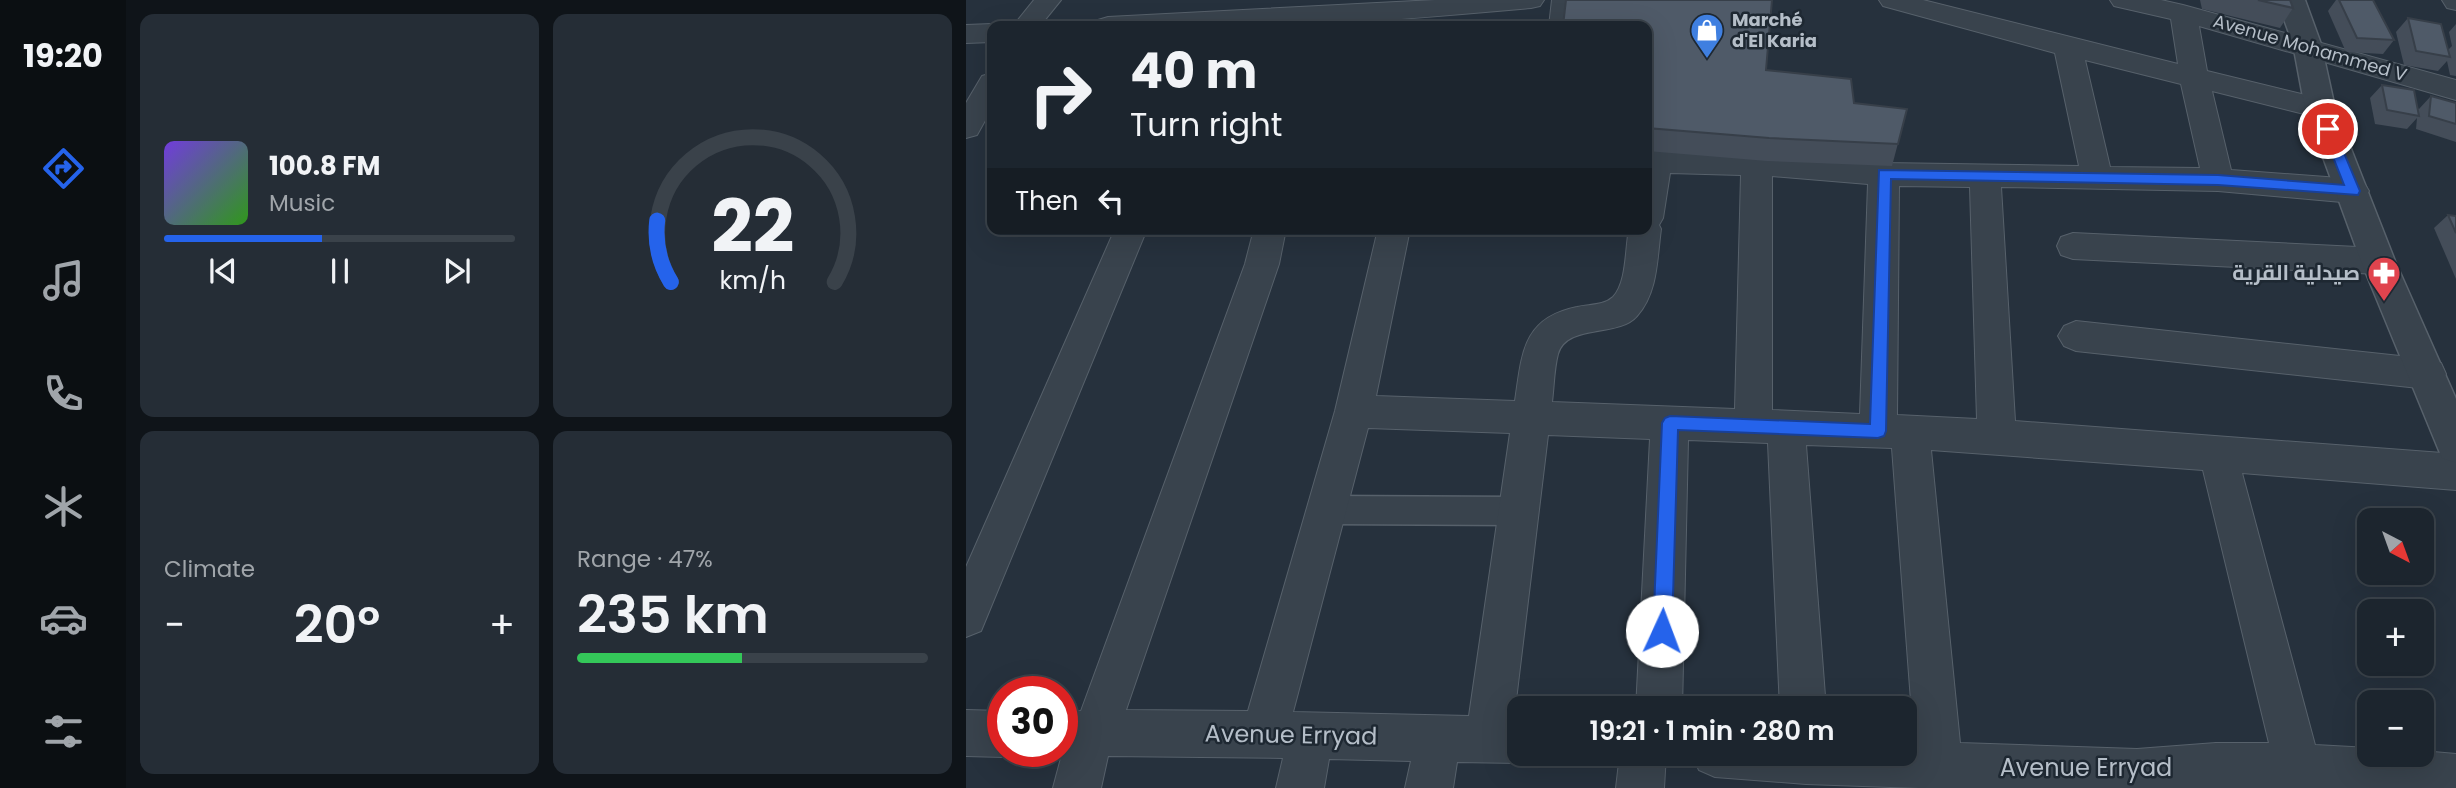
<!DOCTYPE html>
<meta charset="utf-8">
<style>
:root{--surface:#1c252e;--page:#252d36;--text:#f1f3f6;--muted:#a0a5aa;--line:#3a424a;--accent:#2563eb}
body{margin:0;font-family:Poppins,Cairo,sans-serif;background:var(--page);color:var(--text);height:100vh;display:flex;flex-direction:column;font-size:26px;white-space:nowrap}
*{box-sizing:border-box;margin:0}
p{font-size:23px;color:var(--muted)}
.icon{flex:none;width:38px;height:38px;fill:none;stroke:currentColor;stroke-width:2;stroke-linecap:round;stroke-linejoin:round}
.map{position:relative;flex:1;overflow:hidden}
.sheet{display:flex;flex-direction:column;gap:14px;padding:14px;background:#0f1419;width:840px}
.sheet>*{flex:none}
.top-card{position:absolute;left:21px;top:21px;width:665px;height:214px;border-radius:14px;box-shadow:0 7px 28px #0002,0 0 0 2px var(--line);background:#1c252e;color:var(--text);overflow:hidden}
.needle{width:46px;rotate:139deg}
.fabs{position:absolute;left:1391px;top:508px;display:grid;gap:14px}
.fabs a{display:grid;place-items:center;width:77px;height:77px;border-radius:14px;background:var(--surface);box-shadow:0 7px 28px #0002,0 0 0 2px var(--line);font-size:35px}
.speed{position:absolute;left:21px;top:676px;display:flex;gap:14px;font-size:35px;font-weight:700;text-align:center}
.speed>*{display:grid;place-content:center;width:91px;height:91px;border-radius:50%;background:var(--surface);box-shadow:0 7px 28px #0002,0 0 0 2px var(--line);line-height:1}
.speed .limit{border:10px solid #d22;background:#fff;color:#111}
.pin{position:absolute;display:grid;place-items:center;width:60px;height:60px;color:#fff;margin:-30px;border:4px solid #fff;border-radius:50%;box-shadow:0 2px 7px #0007}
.me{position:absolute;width:77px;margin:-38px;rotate:2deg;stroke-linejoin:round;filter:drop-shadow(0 0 5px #0008)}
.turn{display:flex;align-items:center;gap:24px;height:147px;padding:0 28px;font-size:32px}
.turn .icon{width:91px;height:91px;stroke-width:2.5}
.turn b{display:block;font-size:49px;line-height:60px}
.then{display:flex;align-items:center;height:66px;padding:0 28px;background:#0003;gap:14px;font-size:26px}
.big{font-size:52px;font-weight:600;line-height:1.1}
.sheet .card{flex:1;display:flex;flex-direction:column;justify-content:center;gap:10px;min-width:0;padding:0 24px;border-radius:14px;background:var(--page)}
.sheet .dial{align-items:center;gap:0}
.dial svg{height:182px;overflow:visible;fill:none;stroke:var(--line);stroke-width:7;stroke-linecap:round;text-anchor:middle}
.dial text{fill:var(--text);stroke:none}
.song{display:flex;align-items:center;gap:21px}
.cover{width:84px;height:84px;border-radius:10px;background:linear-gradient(135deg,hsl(260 70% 55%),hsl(110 70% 35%))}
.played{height:7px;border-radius:4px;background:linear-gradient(90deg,var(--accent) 45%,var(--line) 45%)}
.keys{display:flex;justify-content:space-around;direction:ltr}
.heat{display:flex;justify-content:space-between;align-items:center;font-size:38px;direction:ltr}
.charge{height:10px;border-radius:5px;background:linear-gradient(90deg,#34c759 47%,var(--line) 0)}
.sheet .tiles{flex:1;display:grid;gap:14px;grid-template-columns:repeat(2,1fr)}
.trip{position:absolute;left:541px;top:696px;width:410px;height:70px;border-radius:14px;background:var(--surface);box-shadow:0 7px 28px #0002,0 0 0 2px var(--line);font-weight:600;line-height:70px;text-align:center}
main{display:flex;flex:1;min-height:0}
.tab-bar{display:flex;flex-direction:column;width:126px;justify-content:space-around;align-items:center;background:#0b0f12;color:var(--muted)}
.tab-bar .icon{width:49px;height:49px}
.tab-bar .current{color:var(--accent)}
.tab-bar b{font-size:32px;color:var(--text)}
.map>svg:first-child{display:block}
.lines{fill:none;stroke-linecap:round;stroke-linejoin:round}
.pedestrian-casing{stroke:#57616b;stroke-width:3}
.minor-casing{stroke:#57616b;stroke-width:2}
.tertiary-casing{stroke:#57616b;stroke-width:3}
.pedestrian{fill:#39434d;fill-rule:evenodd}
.minor{fill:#39434d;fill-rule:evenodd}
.tertiary{fill:#39434d;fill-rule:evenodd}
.wall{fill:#444d59}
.building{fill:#4f5a68;stroke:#373f49;stroke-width:2}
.route{fill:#2563eb;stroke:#184099;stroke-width:2}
.labels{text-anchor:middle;stroke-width:5;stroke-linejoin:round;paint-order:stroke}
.far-poi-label{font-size:18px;font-weight:bold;fill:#b5bec8;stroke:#1e2832;text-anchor:start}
.far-street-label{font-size:18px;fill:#b5bec8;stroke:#1e2832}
.poi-label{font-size:21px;font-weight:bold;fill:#b5bec8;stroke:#1e2832;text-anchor:end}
.near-street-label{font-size:24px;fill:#b5bec8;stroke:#1e2832}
</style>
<main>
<nav class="tab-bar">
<b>19:20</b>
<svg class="icon current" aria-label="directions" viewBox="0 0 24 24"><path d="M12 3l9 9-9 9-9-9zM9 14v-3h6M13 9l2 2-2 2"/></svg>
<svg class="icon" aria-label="music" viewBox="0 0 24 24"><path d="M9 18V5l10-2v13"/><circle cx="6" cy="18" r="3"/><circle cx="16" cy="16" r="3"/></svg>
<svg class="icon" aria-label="phone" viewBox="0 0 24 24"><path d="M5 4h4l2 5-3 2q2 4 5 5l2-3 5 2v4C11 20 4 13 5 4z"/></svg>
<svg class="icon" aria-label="climate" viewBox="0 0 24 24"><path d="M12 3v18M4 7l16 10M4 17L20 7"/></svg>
<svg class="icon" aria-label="car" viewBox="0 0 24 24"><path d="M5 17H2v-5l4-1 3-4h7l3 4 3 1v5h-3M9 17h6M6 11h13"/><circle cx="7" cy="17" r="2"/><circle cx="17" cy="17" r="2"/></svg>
<svg class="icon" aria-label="filters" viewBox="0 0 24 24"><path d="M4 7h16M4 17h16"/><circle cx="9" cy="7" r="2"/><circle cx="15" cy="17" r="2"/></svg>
</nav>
<section class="sheet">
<div class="tiles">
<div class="card">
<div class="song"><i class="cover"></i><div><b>100.8 FM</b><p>Music</p></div></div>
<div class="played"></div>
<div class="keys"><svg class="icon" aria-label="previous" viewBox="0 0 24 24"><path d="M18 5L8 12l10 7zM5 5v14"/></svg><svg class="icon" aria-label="pause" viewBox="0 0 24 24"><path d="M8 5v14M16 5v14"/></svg><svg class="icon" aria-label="next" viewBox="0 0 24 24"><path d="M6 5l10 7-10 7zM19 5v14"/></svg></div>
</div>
<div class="card dial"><svg viewBox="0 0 100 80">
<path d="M14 69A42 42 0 1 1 86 69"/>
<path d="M14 69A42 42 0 0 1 8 42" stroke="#2563eb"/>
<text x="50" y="56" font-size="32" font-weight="700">22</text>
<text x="50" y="72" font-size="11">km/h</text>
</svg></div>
<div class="card"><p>Climate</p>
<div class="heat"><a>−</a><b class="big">20°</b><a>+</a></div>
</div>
<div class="card"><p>Range · 47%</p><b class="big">235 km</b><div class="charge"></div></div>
</div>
</section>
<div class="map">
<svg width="1490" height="788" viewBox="0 0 1490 788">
<rect width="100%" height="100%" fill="#26313d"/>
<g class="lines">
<defs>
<polygon id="pedestrian" points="360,496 552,497 563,501 567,511 563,521 552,525 360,524 349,520 345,510 349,500"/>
<g id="minor">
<polygon points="68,0 95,0 74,26 47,26"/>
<path d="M469 0H578L574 6 565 8C420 21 274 33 128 26L132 20 142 17Z"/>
<polygon points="586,0 612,0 609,26 583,26"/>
<path d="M913 0H957L1212 64 1205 19 1148 6 1144 0H1195L1217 5 1490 80V100L1233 26 1241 71 1364 101 1369 108 1364 115 1354 118 1246 91 1265 170 1387 179 1398 183 1403 191 1398 199 1387 203 1252 191 1035 187 1049 421 1490 454V490L1276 473 1349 745 1404 748V754H1456V751L1490 754V788H953L840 784 749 777 733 770 726 754H938V741H948L926 448 840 445 860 709H814L802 443 722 440 716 709H670L684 439 582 435 548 717H553V754H570L569 756 553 763 491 762 487 788H439L445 761 363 759 358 788H310L317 758 142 756 135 788H87L95 758 80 751H96V712L115 711 279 264 288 229H320L313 264 160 710 282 711 369 411 412 229H444L410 396 549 401C556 354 556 318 611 307 623 304 637 306 647 297 661 282 659 249 663 229H681V150L791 153 918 163 1113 166 1089 53 917 6ZM1119 60 1215 84 1234 168 1144 167ZM704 173 775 175 769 409 586 402C588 387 588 369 592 354 601 323 652 338 671 316 692 293 691 258 695 229L693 225 697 218ZM806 176 902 184 894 414 806 410ZM933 186 1004 187 1011 419 931 415ZM402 428 544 433 503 716 327 712ZM965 450 1237 470 1303 743H1250L1171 749 994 743Z"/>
<polygon points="1476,0 1490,0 1490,10 1481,8"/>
<polygon points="26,24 34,26 26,26 26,42 0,43 0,25"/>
<polygon points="26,73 26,108 11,135 0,138 0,103 16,76"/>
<polygon points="149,229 181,229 15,631 0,637 0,567"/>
<polygon points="1107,233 1412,248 1424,252 1429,261 1424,270 1412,274 1107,259 1095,255 1091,246 1095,237"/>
<polygon points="1110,321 1462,359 1475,363 1480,374 1475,385 1462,389 1110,351 1098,346 1092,336 1098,326"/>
<polygon points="0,710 37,711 37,751 52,751 37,757 0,756"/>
<polygon points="654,754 700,754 698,788 650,788"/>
</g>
<polygon id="tertiary" points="1311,0 1339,0 1355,44 1369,108 1429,261 1490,399 1490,463 1476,458 1395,261 1339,108 1327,44"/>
</defs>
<use href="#pedestrian" class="pedestrian-casing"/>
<use href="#minor" class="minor-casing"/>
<use href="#tertiary" class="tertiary-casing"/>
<use href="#pedestrian" class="pedestrian"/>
<use href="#minor" class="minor"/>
<use href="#tertiary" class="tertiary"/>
</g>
<g class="wall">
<polygon points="1234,0 1324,0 1327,8 1314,28 1236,9"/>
<polygon points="1370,0 1407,0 1428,40 1417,54 1380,52 1362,11"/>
<polygon points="1442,18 1482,50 1486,46 1483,32 1490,24 1490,76 1484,75 1481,61 1472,71 1438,65 1430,32"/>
<polygon points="681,26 888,103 941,109 926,166 801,161 681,151"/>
<polygon points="1416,85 1453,109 1465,96 1490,103 1490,142 1450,129 1451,118 1441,129 1409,124 1404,98"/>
<polygon points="1482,215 1490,216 1490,279 1468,228"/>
</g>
<g class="building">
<polygon points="600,0 806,0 800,70 885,79 888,103 941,109 932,144 803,138 681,128 681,26 597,26"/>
<polygon points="1292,0 1324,0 1327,8"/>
<polygon points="1373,0 1407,0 1428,40 1391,38"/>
<polygon points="1442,18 1475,24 1484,57 1450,51"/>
<polygon points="1416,85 1448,90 1453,116 1421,110"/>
<polygon points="1465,96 1490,103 1490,124 1463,116"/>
<polygon points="1482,215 1490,216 1490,233"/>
</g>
<polygon class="route" points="1362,124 1368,129 1394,191 1392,195 1252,185 925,179 920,431 918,436 912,438 712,430 706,631 703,637 696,640 690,637 687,631 696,423 699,418 704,416 904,424 913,170 1252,175 1378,185 1356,129"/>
<defs>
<symbol id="shop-pin" viewBox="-11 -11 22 30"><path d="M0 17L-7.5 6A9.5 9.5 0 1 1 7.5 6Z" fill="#3f7fe0" stroke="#1e2832"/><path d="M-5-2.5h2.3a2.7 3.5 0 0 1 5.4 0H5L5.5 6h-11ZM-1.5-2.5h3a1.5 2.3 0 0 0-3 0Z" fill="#fff"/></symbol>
<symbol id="pharmacy-pin" viewBox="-11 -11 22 30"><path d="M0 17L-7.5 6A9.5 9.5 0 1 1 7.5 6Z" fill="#e0444e" stroke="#1e2832"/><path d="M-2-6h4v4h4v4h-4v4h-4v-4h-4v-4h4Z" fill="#fff"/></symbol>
</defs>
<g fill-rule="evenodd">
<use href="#shop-pin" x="722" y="11" width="38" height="52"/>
<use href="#pharmacy-pin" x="1399" y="254" width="38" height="52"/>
</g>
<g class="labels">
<g class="far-poi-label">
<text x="766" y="26">Marché<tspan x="766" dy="21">d'El Karia</tspan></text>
</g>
<g class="far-street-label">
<text transform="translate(1344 48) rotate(16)" y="6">Avenue Mohammed V</text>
</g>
<g class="poi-label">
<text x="1394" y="280">صيدلية القرية</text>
</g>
<g class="near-street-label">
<text transform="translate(325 735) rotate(1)" y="8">Avenue Erryad</text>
<text x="1120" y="776">Avenue Erryad</text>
</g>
</g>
</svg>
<div class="fabs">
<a><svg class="needle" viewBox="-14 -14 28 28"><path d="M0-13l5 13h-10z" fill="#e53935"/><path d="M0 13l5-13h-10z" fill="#a0a5aa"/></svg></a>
<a>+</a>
<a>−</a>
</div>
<div class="speed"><div class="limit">30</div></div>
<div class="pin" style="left:1362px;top:129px;background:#d93025"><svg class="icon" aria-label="arrive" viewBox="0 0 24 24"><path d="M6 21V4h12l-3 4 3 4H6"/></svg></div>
<svg class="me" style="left:696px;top:631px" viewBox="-20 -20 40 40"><circle r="19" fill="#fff"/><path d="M0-13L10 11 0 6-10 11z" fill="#2563eb"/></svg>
<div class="trip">19:21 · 1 min · 280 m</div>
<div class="top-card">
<div class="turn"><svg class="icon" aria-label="right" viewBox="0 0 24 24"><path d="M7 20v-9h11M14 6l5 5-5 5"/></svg><div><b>40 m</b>Turn right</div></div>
<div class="then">Then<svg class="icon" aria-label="left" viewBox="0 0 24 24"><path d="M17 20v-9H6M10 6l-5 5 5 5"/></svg></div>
</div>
</div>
</main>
